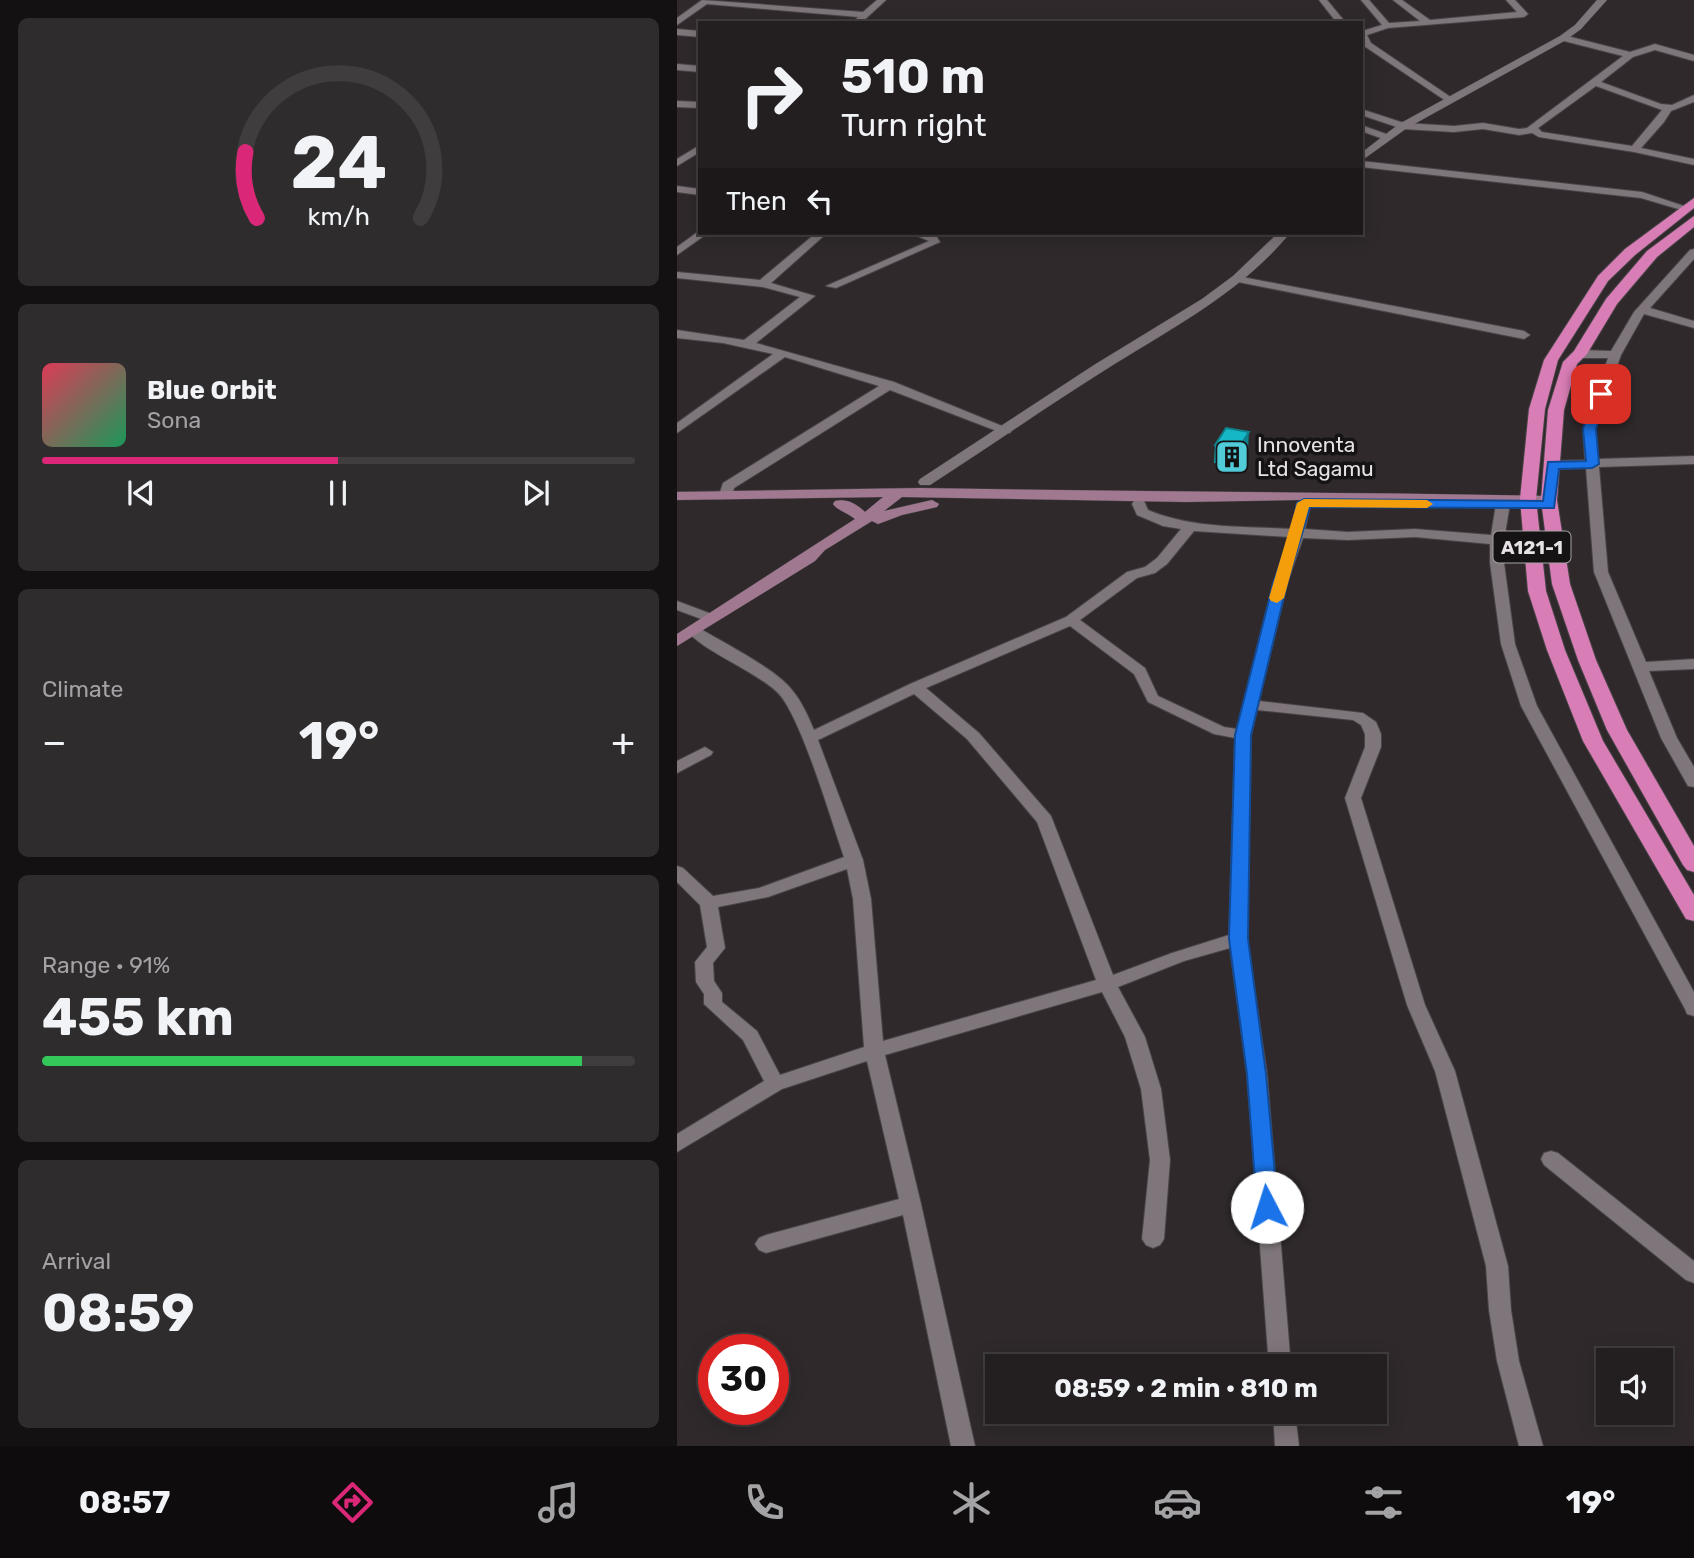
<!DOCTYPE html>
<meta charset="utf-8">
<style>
:root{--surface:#231f21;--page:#2f2c2e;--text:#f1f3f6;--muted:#a3a2a5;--line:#403d3f;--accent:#db2777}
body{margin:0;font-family:Rubik,sans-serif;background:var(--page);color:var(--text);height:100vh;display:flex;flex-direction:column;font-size:26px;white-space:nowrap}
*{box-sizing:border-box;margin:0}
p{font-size:23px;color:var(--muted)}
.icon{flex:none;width:38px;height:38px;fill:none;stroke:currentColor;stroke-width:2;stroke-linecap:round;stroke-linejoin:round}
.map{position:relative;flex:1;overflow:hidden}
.drawer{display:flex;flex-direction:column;gap:18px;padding:18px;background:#131112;width:677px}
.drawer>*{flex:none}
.guide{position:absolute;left:21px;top:21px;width:665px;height:214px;border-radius:0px;box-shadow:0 4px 18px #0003,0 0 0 2px var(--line);background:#231f21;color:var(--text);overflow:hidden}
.controls{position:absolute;left:919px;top:1348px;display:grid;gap:14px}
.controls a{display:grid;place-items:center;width:77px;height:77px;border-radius:0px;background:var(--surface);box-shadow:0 4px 18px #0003,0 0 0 2px var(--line);font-size:35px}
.speed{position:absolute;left:21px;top:1334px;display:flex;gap:14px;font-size:35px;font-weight:700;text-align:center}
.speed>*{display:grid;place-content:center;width:91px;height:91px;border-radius:50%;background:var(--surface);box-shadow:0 4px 18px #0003,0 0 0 2px var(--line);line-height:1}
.speed .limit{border:10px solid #d22;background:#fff;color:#111}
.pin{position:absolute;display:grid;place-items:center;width:60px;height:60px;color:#fff;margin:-30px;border-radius:14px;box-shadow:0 4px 10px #0006}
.me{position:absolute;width:77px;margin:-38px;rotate:355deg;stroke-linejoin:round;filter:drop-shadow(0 0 5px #0008)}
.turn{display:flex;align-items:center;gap:24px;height:147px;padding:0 28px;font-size:32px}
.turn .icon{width:91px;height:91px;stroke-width:2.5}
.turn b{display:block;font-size:49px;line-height:60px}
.then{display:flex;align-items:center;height:66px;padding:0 28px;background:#0003;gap:14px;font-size:26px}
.big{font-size:52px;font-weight:700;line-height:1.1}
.drawer .widget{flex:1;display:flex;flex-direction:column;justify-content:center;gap:10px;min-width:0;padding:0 24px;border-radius:10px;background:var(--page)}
.drawer .dial{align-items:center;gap:0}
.dial svg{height:182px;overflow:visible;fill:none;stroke:var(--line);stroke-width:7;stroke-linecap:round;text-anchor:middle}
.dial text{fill:var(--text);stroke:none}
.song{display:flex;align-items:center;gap:21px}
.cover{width:84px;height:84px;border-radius:10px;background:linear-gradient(135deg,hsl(350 70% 55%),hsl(150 70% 35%))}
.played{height:7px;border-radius:4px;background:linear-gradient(90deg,var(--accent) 50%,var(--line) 50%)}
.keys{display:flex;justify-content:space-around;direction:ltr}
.heat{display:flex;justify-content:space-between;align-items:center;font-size:38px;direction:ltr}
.charge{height:10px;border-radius:5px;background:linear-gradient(90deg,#34c759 91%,var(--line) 0)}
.trip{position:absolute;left:308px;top:1354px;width:402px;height:70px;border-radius:0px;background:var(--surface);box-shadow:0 4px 18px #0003,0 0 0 2px var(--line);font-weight:700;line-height:70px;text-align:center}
.tabs{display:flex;height:112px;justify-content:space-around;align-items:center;background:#0e0c0d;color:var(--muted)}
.tabs .icon{width:49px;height:49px}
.tabs .on{color:var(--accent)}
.tabs b{font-size:32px;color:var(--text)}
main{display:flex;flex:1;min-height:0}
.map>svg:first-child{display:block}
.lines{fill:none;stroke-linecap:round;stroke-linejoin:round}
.minor-casing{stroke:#494447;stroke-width:2}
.tertiary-casing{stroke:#494447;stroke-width:1}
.secondary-casing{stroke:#494447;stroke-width:1}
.trunk-casing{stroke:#494447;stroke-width:2}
.minor{fill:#7e767a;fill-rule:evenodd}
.tertiary{fill:#7e767a;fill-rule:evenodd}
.secondary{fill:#a07990;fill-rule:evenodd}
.trunk{fill:#d87db5;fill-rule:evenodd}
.wall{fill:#129dab}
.shaded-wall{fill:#0f808b}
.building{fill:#15b7c7;stroke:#0f808b;stroke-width:2}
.route{fill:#1a73e8;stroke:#114b97;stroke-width:2}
.slow{fill:#f59e0b}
.labels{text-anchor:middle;stroke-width:7;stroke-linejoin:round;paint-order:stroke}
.shield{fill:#151314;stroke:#a8a4a6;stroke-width:2}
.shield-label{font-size:19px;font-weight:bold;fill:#e7e2e5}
.poi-label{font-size:21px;fill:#e7e2e5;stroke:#151314;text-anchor:start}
</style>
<main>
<section class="drawer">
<div class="widget dial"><svg viewBox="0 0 100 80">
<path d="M14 69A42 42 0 1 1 86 69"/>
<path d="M14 69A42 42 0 0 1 9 40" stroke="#db2777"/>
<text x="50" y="56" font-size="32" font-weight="700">24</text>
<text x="50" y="72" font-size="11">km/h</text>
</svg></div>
<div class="widget">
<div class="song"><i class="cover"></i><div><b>Blue Orbit</b><p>Sona</p></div></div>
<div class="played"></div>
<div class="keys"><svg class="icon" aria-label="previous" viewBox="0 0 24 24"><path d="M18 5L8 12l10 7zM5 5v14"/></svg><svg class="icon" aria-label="pause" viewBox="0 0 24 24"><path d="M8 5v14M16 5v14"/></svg><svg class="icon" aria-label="next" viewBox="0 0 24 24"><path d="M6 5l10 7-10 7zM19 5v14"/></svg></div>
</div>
<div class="widget"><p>Climate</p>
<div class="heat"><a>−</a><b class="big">19°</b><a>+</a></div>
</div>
<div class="widget"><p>Range · 91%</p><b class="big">455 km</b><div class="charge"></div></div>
<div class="widget"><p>Arrival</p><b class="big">08:59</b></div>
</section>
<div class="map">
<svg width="1017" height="1446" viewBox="0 0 1017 1446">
<rect width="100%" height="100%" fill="#2f292c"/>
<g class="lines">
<defs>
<g id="minor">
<polygon points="25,0 186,12 200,0 209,0 184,23 177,21 181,17 30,4 0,25 0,18"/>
<polygon points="642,0 650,0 669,23 660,23"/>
<polygon points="684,0 692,0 712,23 743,21 716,0 725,0 753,20 840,12 829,0 838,0 851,14 847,17 711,28 690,35 694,43 775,98 775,102 772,103 684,44 685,31 705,25"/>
<polygon points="0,29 23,31 23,37 0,35"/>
<path d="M886 35 953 52 978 44 1017 55V61L978 50 956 57 924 82 984 104 995 105 1017 95V102L994 111 987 122 964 148 1017 159V165L957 152 862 137 855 133 842 135 806 129 777 132 726 129 684 115V109L727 123 777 126 806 123 842 129 850 128 946 56 883 40 882 38ZM919 86 985 110 955 146 865 132 861 128Z"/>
<polygon points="0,64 23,66 23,72 0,70"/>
<polygon points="0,101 23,102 23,108 0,107"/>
<polygon points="684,125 712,135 714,137 709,140 684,131"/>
<polygon points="23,145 23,152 0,166 0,159"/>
<polygon points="684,161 965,192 1013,208 1008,211 964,198 684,167"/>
<polygon points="0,186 23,189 23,195 0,192"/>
<polygon points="22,231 31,233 0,255 0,247"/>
<polygon points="139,233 150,233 94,283 138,296 79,343 217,382 335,430 333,433 325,433 213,390 57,488 54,498 44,498 42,495 46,483 202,386 108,357 0,433 0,423 96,354 46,343 0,338 0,330 67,340 123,297 86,287 0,278 0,272 83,280"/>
<polygon points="233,233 258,234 263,242 159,288 149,286 252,241"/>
<polygon points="1017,249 1017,259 973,308 1017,321 1017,328 967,314 944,355 918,429 921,459 1017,456 1017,464 922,467 931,572 969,662 1017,659 1017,669 972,671 1000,738 1017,767 1017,787 1011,786 984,738 917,572 909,468 875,469 868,465 875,461 908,460 906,429 931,358 903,358 897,354 903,350 934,351 957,312 1013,250"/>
<polygon points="560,276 847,331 853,335 847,339 556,281 556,277"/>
<path d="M627 499 634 503 628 529 671 532 738 529 814 535 819 504 821 501H831L833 504 827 540V563L838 644 860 706 1017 992V1016L1010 1014 1008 1009 844 706 824 644 813 563V544L738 537 671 540 626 538 610 584 582 701 686 713 699 722 704 734V747L684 798 748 1005 778 1071 831 1266 834 1310 842 1361 866 1446H842L820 1361 812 1310 809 1266 758 1071 730 1005 668 798 688 747V734L684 725 676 720 580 710 574 735 570 939 590 1074 614 1367H592L570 1074 553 948 507 961 441 987 468 1037 484 1089 493 1160 487 1239 483 1245 476 1248 469 1245 465 1239 473 1160 464 1089 448 1037 425 992 208 1055 244 1204 298 1446H274L226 1215 89 1253 82 1250 78 1244 82 1238 89 1235 222 1199 190 1061 105 1089 0 1152V1134L87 1081 66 1040 27 1004V994L19 982 18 962 30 947 23 905 0 882V866L6 868 36 896 82 888 167 857C155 823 123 713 100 692 75 669 29 653 10 631L12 628H22C47 643 99 669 115 690 125 702 131 716 137 730L233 684 389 617 450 572 468 567 480 558 504 529 486 526 460 515 455 504 457 501H467L471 510C516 529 566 526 615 529L620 503ZM517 531 612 537 596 584 560 729 547 727 481 696 468 668 403 620 460 578 478 573 490 564ZM393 626 457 674 471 702 537 734 558 738 552 935 495 953 436 975 374 816 302 733 249 688ZM237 694 290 739 360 822 419 980 206 1041 194 899 186 860 141 740ZM170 869 176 899 187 1047 103 1075 80 1031 45 1002V993L37 981 36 963 48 948 41 907 91 897Z"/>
<polygon points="0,601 40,616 42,619 35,623 0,610"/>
<polygon points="28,747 36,752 34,755 0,773 0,761"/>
<polygon points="874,1151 881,1153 1017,1261 1017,1283 1009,1280 867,1165 864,1159 867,1153"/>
<polygon points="596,1412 618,1412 622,1446 598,1446"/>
</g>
<g id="tertiary">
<polygon points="920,0 930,0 904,29 889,40 730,128 684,161 684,153 722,124 883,36 898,25"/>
<path d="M601 233H613C564 293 493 329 428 370 369 407 312 447 253 485H243L241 482 243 479 417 365 525 299 556 276Z"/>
</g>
<path id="secondary" d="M243 488C453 492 662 492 872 496L879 500 872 504 621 500 509 502 225 497 207 511 255 500 262 504 260 507 225 515 201 524 195 521 148 550 138 561 0 646V634L178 519C171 513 160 510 156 504L158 501C169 498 180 504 188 512L206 497 0 500V492Z"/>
<g id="trunk">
<polygon points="1017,198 1017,208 958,255 931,281 881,360 868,409 859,499 869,591 888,650 926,741 1017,895 1017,921 1009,919 906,741 870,650 851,591 843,499 852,409 867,360 921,276 948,249"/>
<polygon points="1017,216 1017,227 980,257 940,304 910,354 900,364 887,410 880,500 893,584 919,660 950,730 1017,846 1017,872 1010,870 1006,865 930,730 901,660 875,584 864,500 871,410 886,362 897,351 929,299 970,251"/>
</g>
</defs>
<use href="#minor" class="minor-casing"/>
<use href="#tertiary" class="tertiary-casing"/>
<use href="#secondary" class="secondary-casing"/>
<use href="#trunk" class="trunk-casing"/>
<use href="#minor" class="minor"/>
<use href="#tertiary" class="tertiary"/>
<use href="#secondary" class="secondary"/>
<use href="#trunk" class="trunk"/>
</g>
<polygon class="wall" points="538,445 571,450 561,467 537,463"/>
<polygon class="shaded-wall" points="572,432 571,450 561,467 561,449"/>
<polygon class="building" points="549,428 572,432 561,449 538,445"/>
<polygon class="route" points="924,390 930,394 919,429 922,464 915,468 882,469 877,508 633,507 610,584 574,735 571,939 589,1074 601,1207 598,1213 590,1215 583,1213 580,1207 570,1074 552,939 558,735 596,584 614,532 620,503 627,499 866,501 871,462 909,461 906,429 917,394"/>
<polygon class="slow" points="627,499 750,500 756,504 750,508 632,507 607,598 600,603 594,601 592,598 620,503"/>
<defs>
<symbol id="building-square" viewBox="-11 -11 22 22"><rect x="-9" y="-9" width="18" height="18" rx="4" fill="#52cbd9" stroke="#151314"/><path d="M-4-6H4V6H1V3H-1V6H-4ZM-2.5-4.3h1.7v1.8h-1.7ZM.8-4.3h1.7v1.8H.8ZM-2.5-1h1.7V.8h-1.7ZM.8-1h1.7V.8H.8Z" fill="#111"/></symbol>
</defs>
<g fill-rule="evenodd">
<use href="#building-square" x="536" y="438" width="38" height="38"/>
</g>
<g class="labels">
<rect class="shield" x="816.5" y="531.5" width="77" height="31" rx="5"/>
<g class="shield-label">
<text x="855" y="554">A121-1</text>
</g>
<g class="poi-label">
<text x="580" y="452">Innoventa<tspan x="580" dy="24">Ltd Sagamu</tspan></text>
</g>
</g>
</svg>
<div class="controls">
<a><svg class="icon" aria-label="sound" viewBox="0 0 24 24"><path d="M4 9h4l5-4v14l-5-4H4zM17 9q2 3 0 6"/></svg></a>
</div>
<div class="speed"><div class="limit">30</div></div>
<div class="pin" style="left:924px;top:394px;background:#d93025"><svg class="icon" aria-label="arrive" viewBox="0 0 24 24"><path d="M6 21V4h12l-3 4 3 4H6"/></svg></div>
<svg class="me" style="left:590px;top:1207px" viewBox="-20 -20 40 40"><circle r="19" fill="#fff"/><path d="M0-13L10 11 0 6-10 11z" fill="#1a73e8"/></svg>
<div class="trip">08:59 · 2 min · 810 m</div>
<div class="guide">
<div class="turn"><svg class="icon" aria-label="right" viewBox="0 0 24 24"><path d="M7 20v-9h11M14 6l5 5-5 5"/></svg><div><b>510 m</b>Turn right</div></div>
<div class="then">Then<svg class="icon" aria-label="left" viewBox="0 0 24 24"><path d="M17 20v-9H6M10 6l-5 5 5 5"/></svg></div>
</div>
</div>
</main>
<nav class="tabs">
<b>08:57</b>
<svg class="icon on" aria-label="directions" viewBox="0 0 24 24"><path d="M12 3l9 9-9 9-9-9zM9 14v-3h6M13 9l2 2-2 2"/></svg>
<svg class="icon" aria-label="music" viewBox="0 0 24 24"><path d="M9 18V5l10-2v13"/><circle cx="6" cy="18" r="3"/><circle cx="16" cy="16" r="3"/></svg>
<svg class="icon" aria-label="phone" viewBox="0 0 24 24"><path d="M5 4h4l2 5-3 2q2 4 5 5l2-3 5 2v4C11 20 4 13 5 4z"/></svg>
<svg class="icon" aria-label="climate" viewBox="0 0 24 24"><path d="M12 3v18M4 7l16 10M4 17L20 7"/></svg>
<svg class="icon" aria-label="car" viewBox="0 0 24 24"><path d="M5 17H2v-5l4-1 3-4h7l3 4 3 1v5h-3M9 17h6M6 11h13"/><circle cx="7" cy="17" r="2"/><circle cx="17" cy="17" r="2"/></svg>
<svg class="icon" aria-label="filters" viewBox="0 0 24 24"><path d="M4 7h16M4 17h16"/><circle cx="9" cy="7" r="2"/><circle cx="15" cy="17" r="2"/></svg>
<b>19°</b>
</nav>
